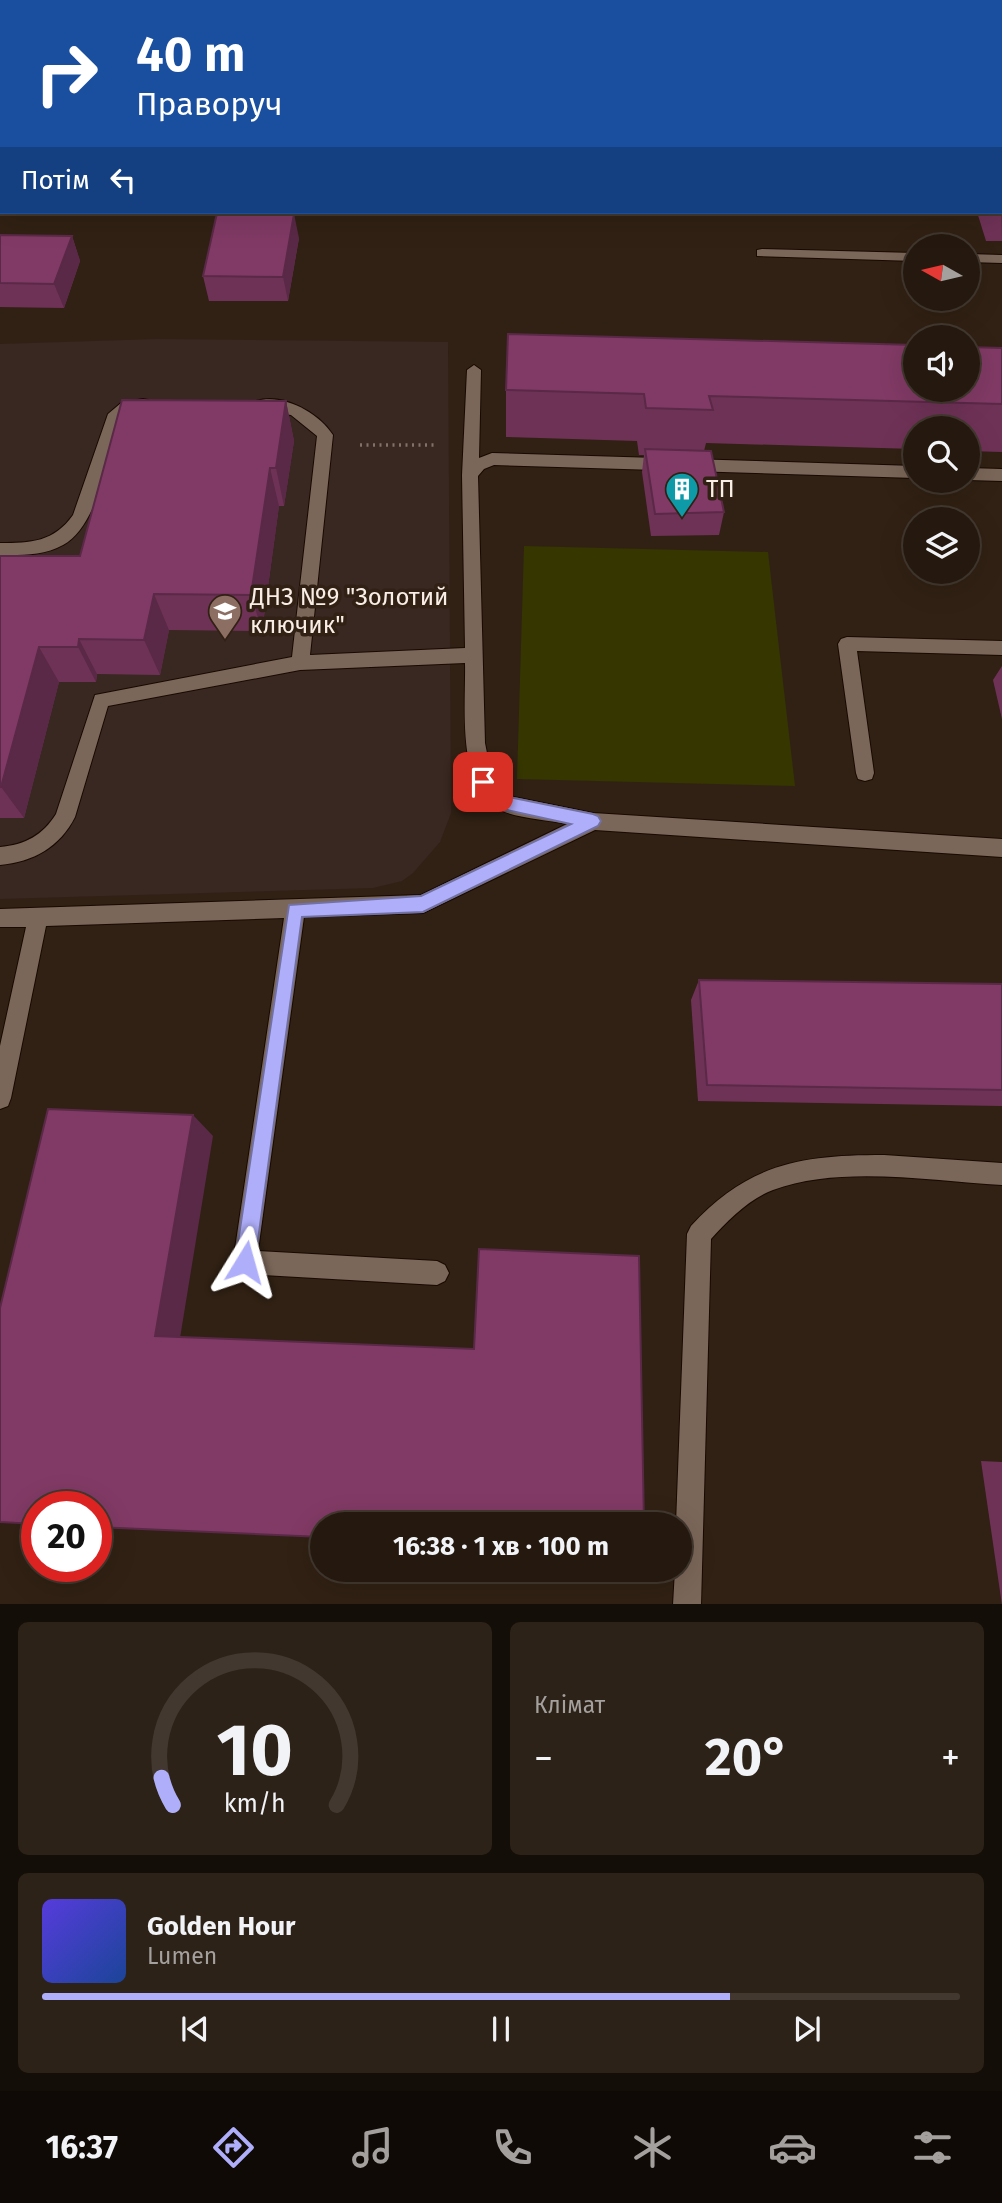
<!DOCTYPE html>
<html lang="uk">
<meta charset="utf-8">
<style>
:root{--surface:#25190f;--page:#2d2218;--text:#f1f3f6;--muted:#a3a09e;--line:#42382f;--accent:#afaefa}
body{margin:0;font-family:"Fira Sans",sans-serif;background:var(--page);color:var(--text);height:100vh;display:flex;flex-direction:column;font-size:26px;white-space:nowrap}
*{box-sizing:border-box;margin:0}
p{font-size:23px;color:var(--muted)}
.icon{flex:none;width:38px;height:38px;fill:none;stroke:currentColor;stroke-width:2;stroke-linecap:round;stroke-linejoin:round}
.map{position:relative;height:1604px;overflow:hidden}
.sheet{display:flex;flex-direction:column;gap:18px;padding:18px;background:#140e08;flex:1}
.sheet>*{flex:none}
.banner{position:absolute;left:0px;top:0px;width:1003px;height:214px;box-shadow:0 7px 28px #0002,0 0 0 2px var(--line);background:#1a4fa0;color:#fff;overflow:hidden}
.needle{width:46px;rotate:278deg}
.tools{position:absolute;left:903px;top:234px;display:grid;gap:14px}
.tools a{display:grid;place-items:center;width:77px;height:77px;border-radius:50%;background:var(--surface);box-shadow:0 7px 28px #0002,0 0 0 2px var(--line);font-size:35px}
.speed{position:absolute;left:21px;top:1491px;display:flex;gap:14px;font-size:35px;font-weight:700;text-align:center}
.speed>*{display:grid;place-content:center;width:91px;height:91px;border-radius:50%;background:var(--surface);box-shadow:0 7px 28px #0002,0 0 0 2px var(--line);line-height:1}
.speed .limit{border:10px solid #d22;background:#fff;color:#111}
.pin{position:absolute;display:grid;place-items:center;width:60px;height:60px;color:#fff;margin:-30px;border-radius:14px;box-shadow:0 4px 10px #0006}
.me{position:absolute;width:77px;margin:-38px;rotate:8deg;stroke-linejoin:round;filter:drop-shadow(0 0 5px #0008)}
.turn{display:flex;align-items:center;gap:24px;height:147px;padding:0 21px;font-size:32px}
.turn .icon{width:91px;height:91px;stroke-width:2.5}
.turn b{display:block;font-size:49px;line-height:60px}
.then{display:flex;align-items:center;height:66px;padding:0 21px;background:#0003;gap:14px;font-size:26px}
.big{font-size:52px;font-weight:700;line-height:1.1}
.sheet .tile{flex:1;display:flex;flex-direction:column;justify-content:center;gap:10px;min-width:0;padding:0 24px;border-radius:10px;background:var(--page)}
.sheet .dial{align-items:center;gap:0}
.dial svg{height:182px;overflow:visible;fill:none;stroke:var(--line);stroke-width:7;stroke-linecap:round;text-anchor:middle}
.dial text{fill:var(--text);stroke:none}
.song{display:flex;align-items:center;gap:21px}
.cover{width:84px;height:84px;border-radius:10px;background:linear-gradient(135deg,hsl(250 70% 55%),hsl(220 70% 35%))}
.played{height:7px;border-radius:4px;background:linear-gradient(90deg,var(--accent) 75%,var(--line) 75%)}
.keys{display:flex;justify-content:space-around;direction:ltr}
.heat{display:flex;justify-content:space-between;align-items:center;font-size:38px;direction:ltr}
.sheet .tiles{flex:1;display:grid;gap:18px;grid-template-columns:1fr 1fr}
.tile:last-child{grid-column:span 2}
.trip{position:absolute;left:310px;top:1512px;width:382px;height:70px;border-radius:35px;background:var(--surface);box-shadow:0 7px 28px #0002,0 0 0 2px var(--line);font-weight:700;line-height:70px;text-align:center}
.tabs{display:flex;height:112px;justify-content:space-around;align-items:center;background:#0f0a06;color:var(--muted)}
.tabs .icon{width:49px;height:49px}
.tabs .current{color:var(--accent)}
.tabs b{font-size:32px;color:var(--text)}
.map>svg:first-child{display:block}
.education{fill:#392721}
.green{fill:#353600}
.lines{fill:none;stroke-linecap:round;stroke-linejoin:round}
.service-casing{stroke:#180a01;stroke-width:2}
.path{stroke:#807267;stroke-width:3.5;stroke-dasharray:2 4.5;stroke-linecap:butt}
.service{fill:#7b6759;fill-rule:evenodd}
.wall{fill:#6f3257}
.shaded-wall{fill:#5a2947}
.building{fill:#813a65;stroke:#5a2947;stroke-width:2}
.route{fill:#afaefa;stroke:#7271a2;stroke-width:2}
.labels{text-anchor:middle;stroke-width:7;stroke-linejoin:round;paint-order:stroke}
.poi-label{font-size:24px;fill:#f9eee5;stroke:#312114;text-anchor:start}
</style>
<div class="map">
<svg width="1002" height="1605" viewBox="0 0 1002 1605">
<rect width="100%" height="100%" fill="#312114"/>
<polygon class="education" points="158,339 448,342 451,813 440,842 413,873 402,881 373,888 0,899 0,344"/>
<polygon class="green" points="524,546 768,552 795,786 517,779"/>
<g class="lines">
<defs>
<g id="service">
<rect x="274" y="0" width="12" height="2"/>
<polygon points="815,0 827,0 828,2 816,2"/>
<rect x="0" y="200" width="2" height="8"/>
<polygon points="762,249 915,253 915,261 757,256 757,250"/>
<polygon points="968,254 1002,255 1002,263 968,262"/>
<path d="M474 365 481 370 479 458 492 453 915 466V478L494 465 484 469 478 476 485 743 492 778 509 796 593 813 1002 839V857L595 830 423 913 304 917 258 1251 437 1261 445 1265 449 1273 445 1281 437 1285 245 1274 237 1270 233 1262 284 918 46 926 11 1098 8 1106 0 1109V1046L26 927H0V909L421 895 567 824C549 820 514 818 498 809 456 785 466 705 465 663L300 670 108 706 75 817C60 847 33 862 0 865V847C25 845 43 835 56 814L95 695 292 657 317 436 291 415 256 409 253 405 256 401C283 393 318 412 333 435L310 655 465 648 462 475 467 370Z"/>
<path d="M143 399 148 400 151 404 148 408 131 411 120 421C109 456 97 527 63 545 44 556 21 555 0 555V543C31 543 54 542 73 515L108 414 121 403Z"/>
<polygon points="968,468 1002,469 1002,481 968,480"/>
<polygon points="847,637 1002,641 1002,655 857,651 874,773 872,779 865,781 858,779 856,773 838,644 841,639"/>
<path d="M884 1155 1002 1163V1185C932 1181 840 1165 773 1190 749 1199 728 1220 711 1239L701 1605H673L675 1570H679V1524H676L687 1234 691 1226C748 1163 803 1155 884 1155Z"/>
</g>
</defs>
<use href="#service" class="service-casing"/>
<polyline class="path" points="360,445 435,445"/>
<use href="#service" class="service"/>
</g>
<g class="wall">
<polygon points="722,0 807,0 808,2 723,2"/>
<polygon points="968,0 1002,0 1002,96 1001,96 1001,2 968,2"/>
<polygon points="1001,159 1002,241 986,241 977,212 1001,212"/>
<polygon points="0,235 72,236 80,261 64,308 0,307"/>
<polygon points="299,238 288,301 209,301 203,276"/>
<polygon points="1002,348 1002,452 968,451 968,429 915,429 915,449 706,443 704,451 724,512 719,535 651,536 642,472 644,455 639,455 637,441 506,437 506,390"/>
<polygon points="286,401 294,441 284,506 279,506 262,631 169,630 160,675 97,674 96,682 59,682 24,818 0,818 0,556 80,556"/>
<polygon points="1002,666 1002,719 993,680"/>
<polygon points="699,980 1002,984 1002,1106 698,1101 691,1000"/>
<polygon points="981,1461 1002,1462 1002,1605"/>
</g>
<g class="shaded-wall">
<polygon points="294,214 299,238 288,301 283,277"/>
<polygon points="72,236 80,261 64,308 54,284"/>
<polygon points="286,401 294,441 284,506 276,468"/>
<polygon points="270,468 279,506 262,631 251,595"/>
<polygon points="154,594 169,630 160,675 144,640"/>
<polygon points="79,639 97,674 96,682 78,647"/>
<polygon points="39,647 59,682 24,818 1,787"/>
<polygon points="193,1115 213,1136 179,1344 155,1336"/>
</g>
<g class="building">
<polygon points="741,0 807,0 808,2 742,2"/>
<polygon points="983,0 1002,0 1002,47 1001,44 1001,2 984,2"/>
<polygon points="1001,159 1002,159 1002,200 1001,197"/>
<polygon points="217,213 294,214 283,277 203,276"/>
<polygon points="0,235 72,236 54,284 0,283"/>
<polygon points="508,334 915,345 915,390 968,390 968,347 1002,348 1002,404 709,396 713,410 646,408 644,394 506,390"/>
<polygon points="122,400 286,401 276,468 270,468 251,595 154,594 144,640 79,639 78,647 39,647 1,787 0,787 0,556 80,556"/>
<polygon points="645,449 711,451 724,512 655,514"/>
<polygon points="699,980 1002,984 1002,1090 707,1085"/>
<polygon points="48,1109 193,1115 155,1336 474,1349 479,1249 639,1256 644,1524 322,1524 322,1537 96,1527 96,1507 37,1507 37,1524 0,1522 0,1308"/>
</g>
<polygon class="route" points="483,775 509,797 593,814 598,816 601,821 598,826 423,912 302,917 255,1262 252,1269 245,1271 238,1269 235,1262 289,905 421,896 571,824 498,808 475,782 477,777"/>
<defs>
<symbol id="building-pin" viewBox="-11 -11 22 30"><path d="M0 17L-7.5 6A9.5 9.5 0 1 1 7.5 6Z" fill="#0f9aa8" stroke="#312114"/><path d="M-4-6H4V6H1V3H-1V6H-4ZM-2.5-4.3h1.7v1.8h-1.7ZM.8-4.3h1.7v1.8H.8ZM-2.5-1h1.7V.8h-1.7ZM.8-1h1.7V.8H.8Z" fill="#fff"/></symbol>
<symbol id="school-pin" viewBox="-11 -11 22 30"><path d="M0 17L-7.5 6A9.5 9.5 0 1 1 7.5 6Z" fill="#8d6e63" stroke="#312114"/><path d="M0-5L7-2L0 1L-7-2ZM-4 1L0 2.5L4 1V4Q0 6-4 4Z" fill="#fff"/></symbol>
</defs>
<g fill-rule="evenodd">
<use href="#building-pin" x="663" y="470" width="38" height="52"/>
<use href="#school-pin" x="206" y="592" width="38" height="52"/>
</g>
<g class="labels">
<g class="poi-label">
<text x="706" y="497">ТП</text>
<text x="250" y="605">ДНЗ №9 "Золотий<tspan x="250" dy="28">ключик"</tspan></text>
</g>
</g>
</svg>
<div class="tools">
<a><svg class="needle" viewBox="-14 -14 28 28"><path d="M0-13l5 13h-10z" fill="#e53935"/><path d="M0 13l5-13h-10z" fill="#a3a09e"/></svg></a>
<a><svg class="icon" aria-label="sound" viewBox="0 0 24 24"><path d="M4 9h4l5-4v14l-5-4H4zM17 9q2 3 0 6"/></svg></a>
<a><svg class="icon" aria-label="search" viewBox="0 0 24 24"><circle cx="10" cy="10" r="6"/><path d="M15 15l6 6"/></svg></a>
<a><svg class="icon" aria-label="layers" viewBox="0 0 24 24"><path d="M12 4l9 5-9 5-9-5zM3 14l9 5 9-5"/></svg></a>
</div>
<div class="speed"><div class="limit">20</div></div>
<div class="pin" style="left:483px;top:782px;background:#d93025"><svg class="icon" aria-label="arrive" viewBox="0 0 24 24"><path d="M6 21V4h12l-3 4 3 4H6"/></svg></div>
<svg class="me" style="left:245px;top:1262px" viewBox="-20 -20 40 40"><path d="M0-17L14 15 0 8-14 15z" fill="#afaefa" stroke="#fff" stroke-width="4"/></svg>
<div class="trip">16:38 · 1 хв · 100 m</div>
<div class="banner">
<div class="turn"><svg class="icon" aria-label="right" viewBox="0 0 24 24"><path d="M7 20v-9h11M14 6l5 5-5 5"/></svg><div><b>40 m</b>Праворуч</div></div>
<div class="then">Потім<svg class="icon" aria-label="left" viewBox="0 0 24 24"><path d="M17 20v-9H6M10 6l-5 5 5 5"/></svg></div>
</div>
</div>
<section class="sheet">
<div class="tiles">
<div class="tile dial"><svg viewBox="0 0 100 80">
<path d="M14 69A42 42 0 1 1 86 69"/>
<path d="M14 69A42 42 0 0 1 9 57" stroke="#afaefa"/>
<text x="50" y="56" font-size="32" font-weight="700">10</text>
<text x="50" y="72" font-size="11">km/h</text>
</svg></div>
<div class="tile"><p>Клімат</p>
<div class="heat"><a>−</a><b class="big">20°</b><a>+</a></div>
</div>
<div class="tile">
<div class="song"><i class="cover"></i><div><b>Golden Hour</b><p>Lumen</p></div></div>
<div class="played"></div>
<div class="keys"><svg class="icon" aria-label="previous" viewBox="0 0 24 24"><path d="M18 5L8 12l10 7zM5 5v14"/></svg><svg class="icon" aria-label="pause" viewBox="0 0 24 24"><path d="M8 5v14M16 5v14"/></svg><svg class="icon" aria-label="next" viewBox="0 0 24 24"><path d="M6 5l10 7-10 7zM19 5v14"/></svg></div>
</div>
</div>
</section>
<nav class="tabs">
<b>16:37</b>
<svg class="icon current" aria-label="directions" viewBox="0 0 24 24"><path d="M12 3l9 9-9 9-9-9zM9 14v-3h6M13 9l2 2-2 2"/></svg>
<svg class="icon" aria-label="music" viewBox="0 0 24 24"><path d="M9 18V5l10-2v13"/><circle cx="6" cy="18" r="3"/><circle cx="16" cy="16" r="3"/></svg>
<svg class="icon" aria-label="phone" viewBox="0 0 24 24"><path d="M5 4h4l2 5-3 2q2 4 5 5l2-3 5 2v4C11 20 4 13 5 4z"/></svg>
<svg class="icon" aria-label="climate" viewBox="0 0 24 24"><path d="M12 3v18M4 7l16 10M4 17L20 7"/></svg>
<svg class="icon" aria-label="car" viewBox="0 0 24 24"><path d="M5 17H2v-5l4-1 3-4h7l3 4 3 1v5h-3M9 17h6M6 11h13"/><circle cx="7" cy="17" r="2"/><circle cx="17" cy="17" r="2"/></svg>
<svg class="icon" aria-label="filters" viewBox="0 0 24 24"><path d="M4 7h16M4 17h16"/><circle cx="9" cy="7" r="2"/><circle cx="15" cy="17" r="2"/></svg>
</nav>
